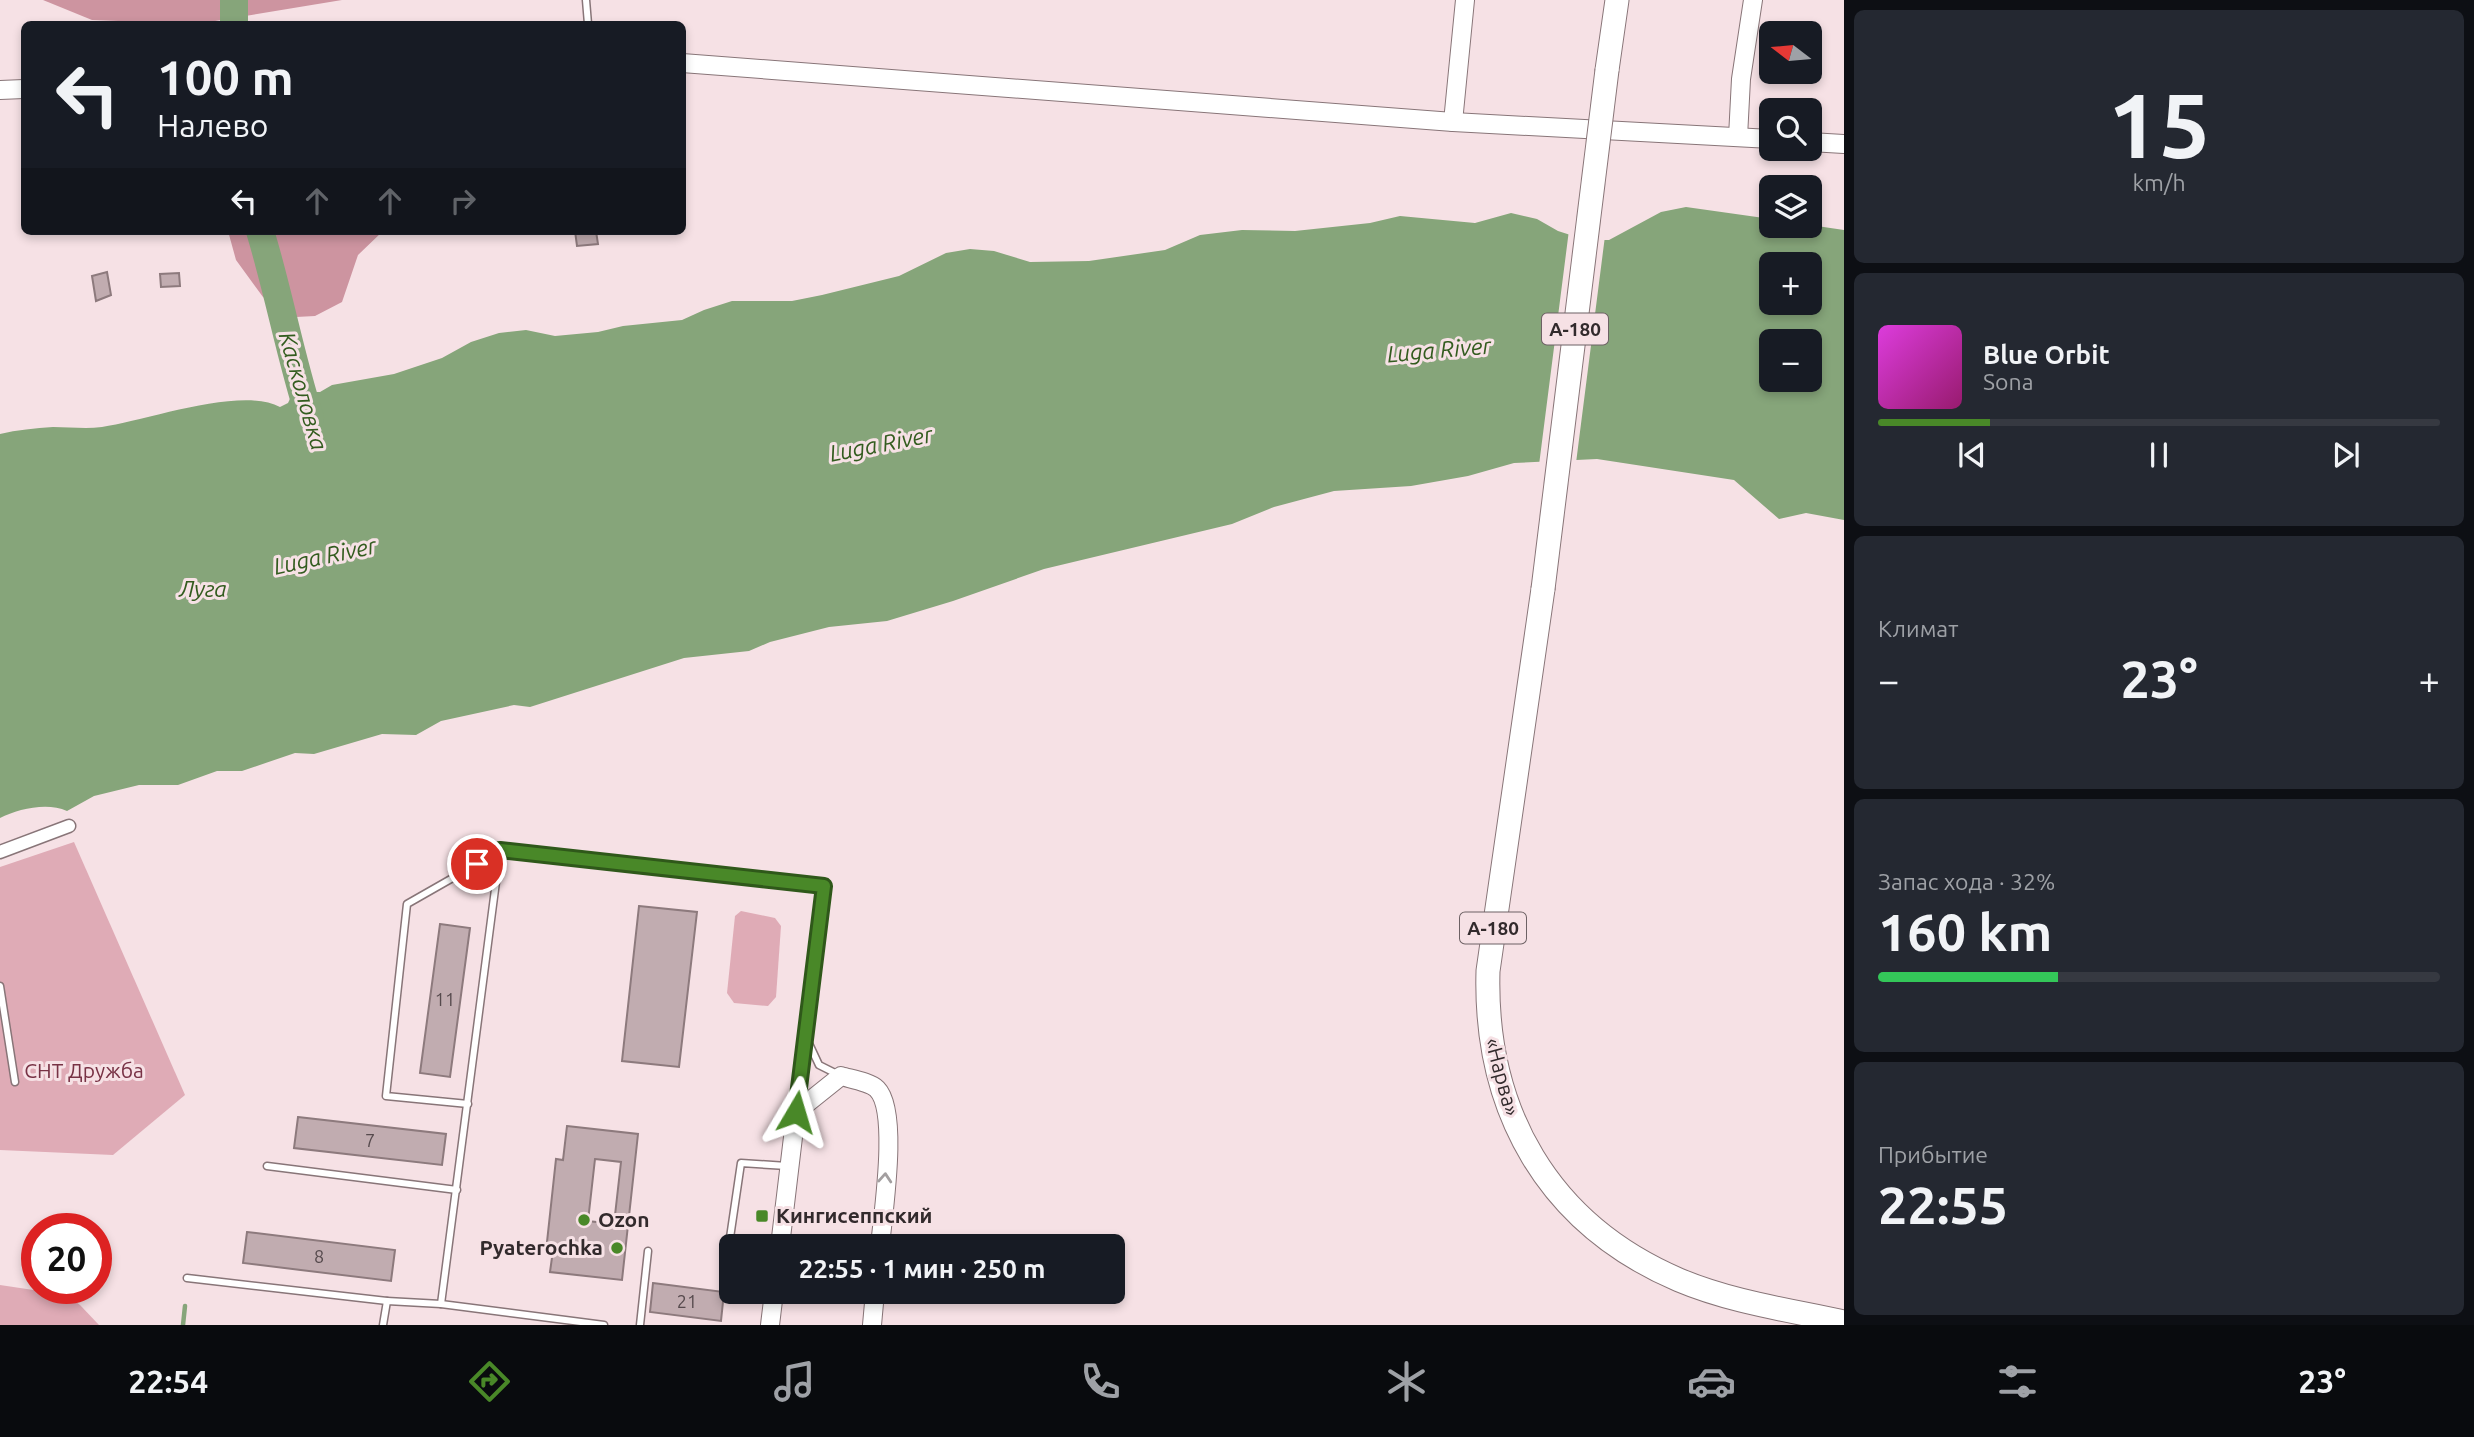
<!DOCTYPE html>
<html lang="ru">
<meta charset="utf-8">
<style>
:root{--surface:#171b24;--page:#242831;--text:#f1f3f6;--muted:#9ea1a6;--line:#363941;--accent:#498828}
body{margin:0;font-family:Ubuntu,sans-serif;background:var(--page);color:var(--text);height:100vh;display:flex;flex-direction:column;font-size:26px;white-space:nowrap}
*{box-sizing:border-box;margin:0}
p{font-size:23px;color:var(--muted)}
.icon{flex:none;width:38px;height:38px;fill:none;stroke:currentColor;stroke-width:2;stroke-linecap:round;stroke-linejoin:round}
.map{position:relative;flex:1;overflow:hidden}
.panel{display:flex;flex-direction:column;gap:10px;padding:10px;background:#0d0f14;width:630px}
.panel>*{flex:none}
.guide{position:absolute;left:21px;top:21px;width:665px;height:214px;border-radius:10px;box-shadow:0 4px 10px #0003;background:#171b24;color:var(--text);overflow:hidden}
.needle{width:46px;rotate:286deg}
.fabs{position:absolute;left:1759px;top:21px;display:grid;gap:14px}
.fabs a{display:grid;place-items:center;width:63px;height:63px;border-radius:10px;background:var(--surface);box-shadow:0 4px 10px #0003;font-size:35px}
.speed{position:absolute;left:21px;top:1213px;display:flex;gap:14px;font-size:35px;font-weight:700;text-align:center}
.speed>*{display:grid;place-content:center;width:91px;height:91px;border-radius:50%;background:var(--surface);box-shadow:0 4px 10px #0003;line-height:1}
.speed .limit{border:10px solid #d22;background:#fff;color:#111}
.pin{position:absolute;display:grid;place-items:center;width:60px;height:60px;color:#fff;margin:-30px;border:4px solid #fff;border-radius:50%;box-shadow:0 2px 7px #0007}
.me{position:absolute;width:77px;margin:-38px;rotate:7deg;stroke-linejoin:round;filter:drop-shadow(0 0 5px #0008)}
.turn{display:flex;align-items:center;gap:24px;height:147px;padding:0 21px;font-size:32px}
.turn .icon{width:91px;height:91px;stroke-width:2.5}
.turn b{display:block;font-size:49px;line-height:60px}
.lanes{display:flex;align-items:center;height:66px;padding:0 21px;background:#0003;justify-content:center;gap:35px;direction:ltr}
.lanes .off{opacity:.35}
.big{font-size:52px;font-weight:600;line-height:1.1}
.panel .widget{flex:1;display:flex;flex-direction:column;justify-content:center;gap:10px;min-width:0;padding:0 24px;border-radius:10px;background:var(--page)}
.panel .dial{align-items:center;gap:0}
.dial b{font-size:91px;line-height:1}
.song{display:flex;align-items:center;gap:21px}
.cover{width:84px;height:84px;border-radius:10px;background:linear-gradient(135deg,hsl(300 70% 55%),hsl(320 70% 35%))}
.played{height:7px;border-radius:4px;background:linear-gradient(90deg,var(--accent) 20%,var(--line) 20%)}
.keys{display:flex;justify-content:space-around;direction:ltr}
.heat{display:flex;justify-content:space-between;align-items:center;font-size:38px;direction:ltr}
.charge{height:10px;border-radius:5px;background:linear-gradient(90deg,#34c759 32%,var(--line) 0)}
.trip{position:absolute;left:719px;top:1234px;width:406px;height:70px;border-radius:10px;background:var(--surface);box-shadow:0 4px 10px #0003;font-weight:600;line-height:70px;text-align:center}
.dock{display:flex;height:112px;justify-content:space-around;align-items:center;background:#090b0e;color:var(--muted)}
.dock .icon{width:49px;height:49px}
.dock .selected{color:var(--accent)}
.dock b{font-size:32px;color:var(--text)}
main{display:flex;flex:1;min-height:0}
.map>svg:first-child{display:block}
.green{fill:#dfabb6}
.forest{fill:#cd94a0}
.water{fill:#86a57a;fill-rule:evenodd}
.pier{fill:#f6e1e5}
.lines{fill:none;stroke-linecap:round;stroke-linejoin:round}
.stream{stroke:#86a57a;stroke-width:4.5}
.river{stroke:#86a57a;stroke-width:28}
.building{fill:#c1acb0;stroke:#8d7a7d;stroke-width:2;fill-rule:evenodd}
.lane-casing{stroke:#887578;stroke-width:9}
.street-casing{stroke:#887578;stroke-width:15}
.secondary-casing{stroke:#887578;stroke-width:20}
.highway-casing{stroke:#887578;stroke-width:25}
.lane{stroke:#fff;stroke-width:6}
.street{stroke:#fff;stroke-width:12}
.secondary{stroke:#fff;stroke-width:18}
.highway{stroke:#fff;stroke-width:23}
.highway-bridge-casing{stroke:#887578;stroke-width:25;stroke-linecap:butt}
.highway-bridge{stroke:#fff;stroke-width:23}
.oneway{stroke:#a39fa0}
.route-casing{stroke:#2f581a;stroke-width:18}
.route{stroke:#498828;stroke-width:12}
.poi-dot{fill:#498828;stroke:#f6e1e5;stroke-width:2.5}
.labels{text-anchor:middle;stroke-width:6;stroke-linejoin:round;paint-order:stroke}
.number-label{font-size:18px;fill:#564a4d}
.shield{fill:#f6e1e5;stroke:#6d6164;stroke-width:2}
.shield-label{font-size:19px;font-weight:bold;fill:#322a2c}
.park-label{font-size:21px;fill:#783245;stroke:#f6e1e5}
.street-label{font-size:21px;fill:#322a2c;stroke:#f6e1e5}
.poi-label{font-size:21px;font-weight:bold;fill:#322a2c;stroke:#f6e1e5;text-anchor:start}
.water-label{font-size:23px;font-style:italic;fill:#335c1f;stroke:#f6e1e5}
</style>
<main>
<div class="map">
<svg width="1844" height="1325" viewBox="0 0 1844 1325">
<rect width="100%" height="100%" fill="#f6e1e5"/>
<g class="green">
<polygon points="74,842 185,1095 113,1155 0,1150 0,867"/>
<polygon points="741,911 775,918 781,926 776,997 768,1006 734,1003 727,993 735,916"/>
<polygon points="0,1285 67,1295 80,1305 99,1325 0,1325"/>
</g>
<g class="forest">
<polygon points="43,0 342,0 197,24 92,20"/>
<polygon points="228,231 383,231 358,255 342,302 315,316 296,317 263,297 236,260"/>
</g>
<path class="water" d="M1686 207 1771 219V226L1810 225 1844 230V520L1806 513 1779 519 1734 480 1597 459 1514 463 1468 476 1411 486 1334 491 1274 507 1232 524 1044 569 953 601 887 621 829 627 770 642 749 651 684 658 530 707 514 705 441 721 416 735 382 734 314 754 295 753 242 771H217L178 785H139L94 796 67 811C47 802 18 809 0 818V434C17 430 35 428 53 427 69 427 86 429 102 427 145 421 241 386 280 407L288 403 298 382 311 392H320L332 385 394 374 442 358 471 342 499 333 526 330 555 336 598 332 623 326 682 320 704 310 732 301H792L822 295 899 276 946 253 970 249 994 251 1030 262 1089 261 1165 250 1200 235 1242 230 1295 231 1370 223 1400 216 1475 223 1511 213 1537 219 1558 231 1586 240H1609L1661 212ZM1771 264H1810V303H1771ZM1771 341H1810V380H1771Z"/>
<polygon class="pier" points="1569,230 1586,236 1605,236 1576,463 1539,465"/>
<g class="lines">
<polyline class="stream" points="183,1325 185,1306"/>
<g class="river">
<polyline points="234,0 234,24"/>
<path d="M260 231C279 293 290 356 310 418"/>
</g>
</g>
<g class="building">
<polygon points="575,231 596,231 598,244 577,246"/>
<polygon points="107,272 111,295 96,301 92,276"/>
<polygon points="179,273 180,286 161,287 160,274"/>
<polygon points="639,906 697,912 679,1067 622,1061"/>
<polygon points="440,924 470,928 450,1077 420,1073"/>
<polygon points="298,1117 446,1134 442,1165 294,1148"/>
<path d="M567 1126 638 1134 622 1280 550 1272 554 1243 547 1242 556 1159 563 1160ZM595 1159 621 1162 614 1224 588 1221Z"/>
<polygon points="247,1232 395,1250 391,1281 243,1263"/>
<polygon points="653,1283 724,1292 721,1321 650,1312"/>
</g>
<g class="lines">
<defs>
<g id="lane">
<polyline points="586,0 588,24"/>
<polyline points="0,986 15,1082"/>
<polyline points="468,1104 386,1096 407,904 500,851"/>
<polyline points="796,1107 805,1035 819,1065 839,1075"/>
<polyline points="267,1166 457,1190"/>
<polyline points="732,1259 727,1258 741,1163 787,1166"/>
<polyline points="187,1278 387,1301"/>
<polyline points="441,1304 500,851 824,886 805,1035"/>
<polyline points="383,1325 387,1301 441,1304 604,1325"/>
<polyline points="640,1325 648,1251"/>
</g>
<polyline id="street" points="0,852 69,826"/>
<g id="secondary">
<polyline points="682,63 1453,122 1771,139"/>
<polyline points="0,90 24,89"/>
<polyline points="1453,122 1465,0"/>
<polyline points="1738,137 1741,79 1753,0"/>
<polyline points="1810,142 1844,144"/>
<path d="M780 1246 796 1112 841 1076C851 1079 870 1082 877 1089 899 1111 883 1213 880 1246"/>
<polyline points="770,1325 774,1292"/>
<polyline points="872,1325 875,1292"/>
</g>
<g id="highway">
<polyline points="1607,70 1617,0"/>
<path d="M1543 589 1488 971C1484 1111 1548 1224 1679 1280 1731 1302 1789 1310 1844 1322"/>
</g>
</defs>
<use href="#lane" class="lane-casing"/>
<use href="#street" class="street-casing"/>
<use href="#secondary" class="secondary-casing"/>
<use href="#highway" class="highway-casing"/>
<use href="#lane" class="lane"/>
<use href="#street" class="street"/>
<use href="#secondary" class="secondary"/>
<use href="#highway" class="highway"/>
<defs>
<polyline id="highway-bridge" points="1543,589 1607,70"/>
</defs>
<use href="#highway-bridge" class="highway-bridge-casing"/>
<use href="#highway-bridge" class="highway-bridge"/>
</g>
<defs><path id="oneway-chevron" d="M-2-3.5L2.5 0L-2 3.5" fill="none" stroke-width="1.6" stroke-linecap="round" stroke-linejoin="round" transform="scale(1.75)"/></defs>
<use class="oneway" href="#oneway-chevron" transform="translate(885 1178) rotate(-86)"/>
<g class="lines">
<defs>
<polyline id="route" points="477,864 500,850 824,886 796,1112"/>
</defs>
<use href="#route" class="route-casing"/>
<use href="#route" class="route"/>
</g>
<g class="poi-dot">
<rect x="755" y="1209" width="14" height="14" rx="3.5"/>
<circle cx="584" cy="1220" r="7"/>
<circle cx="617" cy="1248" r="7"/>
</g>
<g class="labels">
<g class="number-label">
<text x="445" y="1006">11</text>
<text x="370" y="1147">7</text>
<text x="319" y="1263">8</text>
<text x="687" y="1308">21</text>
</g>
<g class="shield">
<rect x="1542" y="313.5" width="66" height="31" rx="5"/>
<rect x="1460" y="912.5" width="66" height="31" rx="5"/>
</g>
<g class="shield-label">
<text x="1575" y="336">А-180</text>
<text x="1493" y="935">А-180</text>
</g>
<g class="park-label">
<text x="84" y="1078">СНТ Дружба</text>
</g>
<g class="street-label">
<text transform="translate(1502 1077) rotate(75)" y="7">«Нарва»</text>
</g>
<g class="poi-label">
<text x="776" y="1223">Кингисеппский</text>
<text x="598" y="1227">Ozon</text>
<text x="603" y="1255" text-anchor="end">Pyaterochka</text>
</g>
<g class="water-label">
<text transform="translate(1439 350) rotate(-5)" y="8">Luga River</text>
<text transform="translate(303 391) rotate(74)" y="8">Касколовка</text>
<text transform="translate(881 444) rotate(-11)" y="8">Luga River</text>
<text transform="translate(325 556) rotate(-12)" y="8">Luga River</text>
<text x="203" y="597">Луга</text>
</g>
</g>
</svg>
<div class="fabs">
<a><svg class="needle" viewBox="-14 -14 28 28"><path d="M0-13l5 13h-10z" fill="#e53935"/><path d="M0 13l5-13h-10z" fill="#9ea1a6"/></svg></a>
<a><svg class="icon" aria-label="search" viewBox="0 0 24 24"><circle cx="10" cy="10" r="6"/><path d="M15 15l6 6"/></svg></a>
<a><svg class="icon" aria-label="layers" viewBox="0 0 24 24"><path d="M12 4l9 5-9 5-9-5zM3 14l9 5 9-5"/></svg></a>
<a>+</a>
<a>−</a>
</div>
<div class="speed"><div class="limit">20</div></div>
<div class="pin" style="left:477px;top:864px;background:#d93025"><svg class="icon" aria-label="arrive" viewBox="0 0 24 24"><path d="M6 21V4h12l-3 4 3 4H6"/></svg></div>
<svg class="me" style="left:796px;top:1112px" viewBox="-20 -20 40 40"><path d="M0-17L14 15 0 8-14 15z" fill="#498828" stroke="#fff" stroke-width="4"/></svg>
<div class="trip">22:55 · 1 мин · 250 m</div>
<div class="guide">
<div class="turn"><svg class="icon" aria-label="left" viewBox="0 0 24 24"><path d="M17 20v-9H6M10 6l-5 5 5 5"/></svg><div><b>100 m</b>Налево</div></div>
<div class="lanes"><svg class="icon" aria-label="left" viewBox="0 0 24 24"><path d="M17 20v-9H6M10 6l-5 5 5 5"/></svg><svg class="icon off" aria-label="ahead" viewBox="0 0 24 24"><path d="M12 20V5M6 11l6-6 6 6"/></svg><svg class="icon off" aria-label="ahead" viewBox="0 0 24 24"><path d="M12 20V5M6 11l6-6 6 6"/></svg><svg class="icon off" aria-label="right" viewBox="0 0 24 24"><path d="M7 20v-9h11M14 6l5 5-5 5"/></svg></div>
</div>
</div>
<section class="panel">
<div class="widget dial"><b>15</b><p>km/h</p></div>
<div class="widget">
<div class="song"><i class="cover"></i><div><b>Blue Orbit</b><p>Sona</p></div></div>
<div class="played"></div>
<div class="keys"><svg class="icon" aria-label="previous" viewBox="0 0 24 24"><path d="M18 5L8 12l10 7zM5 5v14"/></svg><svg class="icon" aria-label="pause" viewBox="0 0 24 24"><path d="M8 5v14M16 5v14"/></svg><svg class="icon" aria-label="next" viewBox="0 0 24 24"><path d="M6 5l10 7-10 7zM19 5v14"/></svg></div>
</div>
<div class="widget"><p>Климат</p>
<div class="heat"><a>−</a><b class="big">23°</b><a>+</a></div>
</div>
<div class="widget"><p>Запас хода · 32%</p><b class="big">160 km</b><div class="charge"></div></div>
<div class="widget"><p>Прибытие</p><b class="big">22:55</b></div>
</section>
</main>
<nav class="dock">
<b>22:54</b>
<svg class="icon selected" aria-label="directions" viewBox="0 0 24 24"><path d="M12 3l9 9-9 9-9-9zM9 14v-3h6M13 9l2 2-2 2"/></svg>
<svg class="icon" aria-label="music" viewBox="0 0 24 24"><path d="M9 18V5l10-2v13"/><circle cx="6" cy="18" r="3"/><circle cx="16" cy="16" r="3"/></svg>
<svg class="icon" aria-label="phone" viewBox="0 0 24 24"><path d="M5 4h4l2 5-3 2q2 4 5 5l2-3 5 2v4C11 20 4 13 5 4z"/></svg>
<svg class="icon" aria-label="climate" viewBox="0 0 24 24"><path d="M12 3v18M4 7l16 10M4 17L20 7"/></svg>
<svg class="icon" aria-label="car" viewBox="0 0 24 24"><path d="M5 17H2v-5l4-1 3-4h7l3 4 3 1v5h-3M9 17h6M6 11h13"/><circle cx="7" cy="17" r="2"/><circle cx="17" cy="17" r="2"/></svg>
<svg class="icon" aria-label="filters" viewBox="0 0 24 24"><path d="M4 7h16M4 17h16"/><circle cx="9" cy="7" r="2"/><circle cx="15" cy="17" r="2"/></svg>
<b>23°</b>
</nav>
